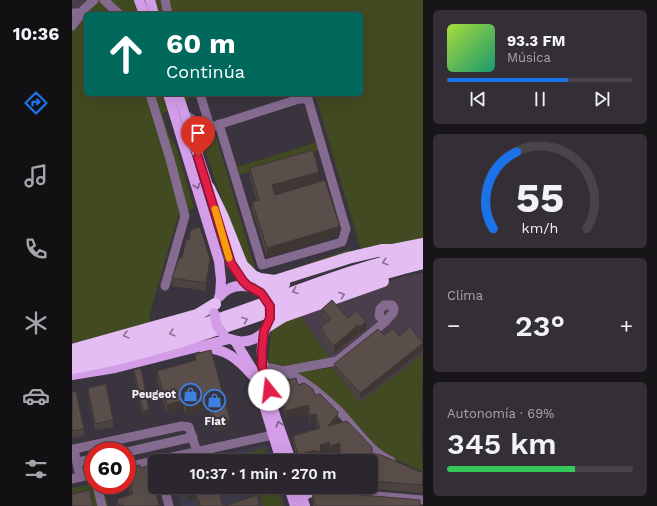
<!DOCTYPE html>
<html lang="es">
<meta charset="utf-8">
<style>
:root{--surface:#2c272e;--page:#342f36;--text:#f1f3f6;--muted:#a6a5aa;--line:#48444a;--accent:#1a73e8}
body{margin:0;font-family:"Work Sans",sans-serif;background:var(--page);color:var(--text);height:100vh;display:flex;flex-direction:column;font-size:15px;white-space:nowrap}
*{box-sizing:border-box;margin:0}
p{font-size:13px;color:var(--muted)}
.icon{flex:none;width:22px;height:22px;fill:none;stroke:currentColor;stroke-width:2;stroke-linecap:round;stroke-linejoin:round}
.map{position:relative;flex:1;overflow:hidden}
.panel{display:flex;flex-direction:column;gap:10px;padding:10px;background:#181519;width:234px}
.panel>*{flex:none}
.guide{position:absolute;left:12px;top:12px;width:279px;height:84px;border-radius:6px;box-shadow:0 4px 16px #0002,0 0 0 1px var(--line);background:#00695c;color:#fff;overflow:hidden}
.speed{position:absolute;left:12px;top:442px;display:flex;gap:8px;font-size:20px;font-weight:700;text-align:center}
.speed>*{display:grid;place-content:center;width:52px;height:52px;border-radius:50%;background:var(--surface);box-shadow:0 4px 16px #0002,0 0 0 1px var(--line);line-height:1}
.speed .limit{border:6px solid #d22;background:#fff;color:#111}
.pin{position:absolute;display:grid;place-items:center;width:34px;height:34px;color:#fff;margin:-41px -17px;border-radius:50% 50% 50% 0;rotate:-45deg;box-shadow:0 0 4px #0007}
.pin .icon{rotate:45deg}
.me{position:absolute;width:44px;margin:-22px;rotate:344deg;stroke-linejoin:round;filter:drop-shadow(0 0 3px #0008)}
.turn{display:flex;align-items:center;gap:14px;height:84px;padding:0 16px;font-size:18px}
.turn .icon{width:52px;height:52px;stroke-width:2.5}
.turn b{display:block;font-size:28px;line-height:34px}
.big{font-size:30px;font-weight:600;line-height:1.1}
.panel .widget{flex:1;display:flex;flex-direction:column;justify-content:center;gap:6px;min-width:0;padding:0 14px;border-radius:6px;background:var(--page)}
.panel .dial{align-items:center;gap:0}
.dial svg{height:104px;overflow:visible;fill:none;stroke:var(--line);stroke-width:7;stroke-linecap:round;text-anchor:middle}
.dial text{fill:var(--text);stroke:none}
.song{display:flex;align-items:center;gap:12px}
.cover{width:48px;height:48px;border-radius:6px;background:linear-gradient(135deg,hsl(80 70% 55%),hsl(160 70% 35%))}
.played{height:4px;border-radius:2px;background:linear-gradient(90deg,var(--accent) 65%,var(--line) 65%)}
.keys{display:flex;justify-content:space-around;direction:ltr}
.heat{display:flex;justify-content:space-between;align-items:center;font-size:22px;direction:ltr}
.charge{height:6px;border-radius:3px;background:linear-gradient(90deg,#34c759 69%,var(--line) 0)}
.trip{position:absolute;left:76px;top:454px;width:230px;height:40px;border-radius:6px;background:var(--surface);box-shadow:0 4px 16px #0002,0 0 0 1px var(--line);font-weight:600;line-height:40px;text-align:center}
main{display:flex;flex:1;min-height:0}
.dock{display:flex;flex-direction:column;width:72px;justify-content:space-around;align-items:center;background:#121012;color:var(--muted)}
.dock .icon{width:28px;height:28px}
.dock .active{color:var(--accent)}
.dock b{font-size:18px;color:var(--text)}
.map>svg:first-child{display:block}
.industrial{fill:#4a3e4c}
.education{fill:#3f3c4d}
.green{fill:#424a21}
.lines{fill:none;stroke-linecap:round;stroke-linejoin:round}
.minor{stroke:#856b90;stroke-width:9}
.major{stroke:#d39de8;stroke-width:10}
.highway{stroke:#e4bdf3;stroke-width:12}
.major-bridge{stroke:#d39de8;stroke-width:10}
.wall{fill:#4d4340}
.shaded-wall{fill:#3f3734}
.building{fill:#5a4e4a;stroke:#3f3734}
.oneway{stroke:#775e82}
.oneway2{stroke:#86728f}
.route-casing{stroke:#92132f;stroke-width:10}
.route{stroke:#e11d48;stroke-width:7}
.slow{stroke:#f59e0b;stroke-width:7}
.labels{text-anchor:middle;stroke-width:4;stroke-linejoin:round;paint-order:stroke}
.poi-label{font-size:11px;font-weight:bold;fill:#f6f3f9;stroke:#3a343e;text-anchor:end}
</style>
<main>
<nav class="dock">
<b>10:36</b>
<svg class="icon active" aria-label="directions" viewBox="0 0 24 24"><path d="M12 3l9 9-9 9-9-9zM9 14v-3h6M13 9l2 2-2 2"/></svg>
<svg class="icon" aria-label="music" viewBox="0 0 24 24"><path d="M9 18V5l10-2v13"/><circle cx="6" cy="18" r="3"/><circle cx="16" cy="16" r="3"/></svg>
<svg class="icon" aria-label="phone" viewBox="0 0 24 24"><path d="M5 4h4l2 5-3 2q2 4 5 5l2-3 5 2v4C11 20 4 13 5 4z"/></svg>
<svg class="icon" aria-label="climate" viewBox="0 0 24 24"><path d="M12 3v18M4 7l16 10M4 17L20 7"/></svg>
<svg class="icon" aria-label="car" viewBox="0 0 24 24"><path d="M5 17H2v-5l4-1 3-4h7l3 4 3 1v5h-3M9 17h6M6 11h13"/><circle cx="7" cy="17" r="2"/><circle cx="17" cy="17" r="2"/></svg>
<svg class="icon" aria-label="filters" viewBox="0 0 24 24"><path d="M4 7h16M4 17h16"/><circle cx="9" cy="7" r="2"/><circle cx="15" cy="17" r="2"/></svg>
</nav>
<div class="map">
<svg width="351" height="506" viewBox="0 0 351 506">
<rect width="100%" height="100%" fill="#3a343e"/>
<g class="industrial">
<polygon points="0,0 14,0 0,17"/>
<polygon points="351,273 351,354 288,402 260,368 259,359 227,314 333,276"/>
</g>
<g class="education">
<polygon points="195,444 200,461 123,461"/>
<polygon points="103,487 207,487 213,506 109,506"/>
</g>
<g class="green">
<polygon points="14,0 351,0 351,238 289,250 243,94 289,94 289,14 14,14 14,94 125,94 90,114 97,135 104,146 122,208 106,216 77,317 79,325 0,345 0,17"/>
<path d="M143 133 184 272 200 276 278 249V255L205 278 176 269 160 230 133 149C132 141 136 135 143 133Z"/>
<polygon points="245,142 248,150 167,175 165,167"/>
<polygon points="227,314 259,359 212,368 196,363 199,331 213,319"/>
<polygon points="351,354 349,446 351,472 310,453 273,413 223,371 260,368 288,402"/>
<polygon points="192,448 196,461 178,461 176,453"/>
<polygon points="21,484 31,485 36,506 0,506 0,488"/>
<polygon points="195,487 205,487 211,506 191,506 187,489"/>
</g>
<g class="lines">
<g class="minor">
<polyline points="32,0 47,14"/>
<polyline points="93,0 96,14"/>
<polyline points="0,13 8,13 22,0"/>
<polyline points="0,26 11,12"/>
<polyline points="78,94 98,159 113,216 93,286"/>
<polyline points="128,94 138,127"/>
<polyline points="113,115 136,128 227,99 236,99 274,229 270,242 190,265 147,124"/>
<polyline points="126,156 130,138 136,128"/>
<path d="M190 366C197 368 204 369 211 371 232 379 252 397 268 412 284 429 297 451 319 461"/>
<polyline points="211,371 265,361 313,322 321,313 322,308 320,305 312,305 308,309 307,316 313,322"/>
<polyline points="55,452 121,437"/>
<polyline points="5,462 21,459"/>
<polyline points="55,467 201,435"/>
<polyline points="8,477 2,449 110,426 117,427 125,452"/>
<polyline points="0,479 21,474"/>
<polyline points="25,485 30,506"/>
<polyline points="92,487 97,506"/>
<polyline points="259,492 351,500"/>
</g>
<g class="major">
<polyline points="67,0 72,14"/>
<polyline points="78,0 82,14"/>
<polyline points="96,94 147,261 149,280 148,296"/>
<polyline points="106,94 139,195"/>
<polyline points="143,210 159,263 176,286"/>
<path d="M147 297C155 287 166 284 179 287"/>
<path d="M192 331C182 369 207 424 219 461"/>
<path d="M158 339C171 344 183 341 193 331"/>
<polyline points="163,341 182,372 209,461"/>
<path d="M131 348C153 348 166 359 180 375"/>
<polyline points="0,375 43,368 157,339"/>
<polyline points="217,487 223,506"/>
<polyline points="227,487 233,506"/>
<polyline points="230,496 242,491 259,492"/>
</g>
<g class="highway">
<polyline points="137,188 150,215 170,265 181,276 188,279 203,281 276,258 310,250 318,250"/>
<polyline points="311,252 351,244"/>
<polyline points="186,290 195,290 212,284"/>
<polyline points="196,326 212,316 311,281"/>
<polyline points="0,350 125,315 143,304"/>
<path d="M0 358C45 349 91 337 135 323 207 300 276 268 351 253"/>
<path d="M0 368C121 348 232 292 351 263"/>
</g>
<g class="major-bridge">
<polyline points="192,296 197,306 198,318"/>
<polyline points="142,313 145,326 152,335"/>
</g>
</g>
<g class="wall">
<polygon points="178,168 247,181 202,193 203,195 267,233 266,235 195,257 180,210 180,202 184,200 178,176"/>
<polygon points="117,235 138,267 134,291 100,286 100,278 110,258 117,240"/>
<polygon points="250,309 276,318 294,330 287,335 286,334 262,354 251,341 251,338 249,336 249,327 255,322 250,317"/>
<polygon points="306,329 288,400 262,371 262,364"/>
<polygon points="123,354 158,428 144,432 137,409 114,415 112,409 95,414 85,379 85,371 123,360"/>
<polygon points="62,370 77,416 71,418 62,376"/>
<polygon points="206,383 226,385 243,395 266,422 264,424 300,453 351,473 351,482 350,493 283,487 299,487 299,461 268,451 258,454 257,450 249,452 249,458 244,460 244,458 233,461 226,461 221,444 221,436 246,429 244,421 238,423 236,413 214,419 206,391"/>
<polygon points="16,388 41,420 41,427 23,430 16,394"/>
<polygon points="0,392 12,429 12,436 0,438"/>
<polygon points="57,468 68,468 85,499 87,506 45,506 45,499 58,495 57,492"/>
<polygon points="118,487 174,487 174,488 148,496 151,506 126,506 124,498 115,501 114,495 114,489"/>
<polygon points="240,492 348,506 242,506 240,499"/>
</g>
<g class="shaded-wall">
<polygon points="183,94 199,94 183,99"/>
<polygon points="247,172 247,181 200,194 200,185"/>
<polygon points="267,224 267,233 266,235 195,257 195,248"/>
<polygon points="138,259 138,267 134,291 134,283"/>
<polygon points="294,322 294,330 287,335 287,327"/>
<polygon points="286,325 286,334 262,354 262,346"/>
<polygon points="351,343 351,350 288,400 288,393"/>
<polygon points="112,400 112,409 95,414 95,405"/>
<polygon points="137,400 137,409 114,415 114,407"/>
<polygon points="236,405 236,413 214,419 214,411"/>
<polygon points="77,410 77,416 71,418 71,411"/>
<polygon points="244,414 244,421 238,423 238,415"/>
<polygon points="266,414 266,422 256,434 256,426"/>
<polygon points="158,420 158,428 144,432 144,424"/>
<polygon points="257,442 257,450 249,452 249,458 244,460 244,452 248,445"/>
<polygon points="268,443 268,451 258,454 258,446"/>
<polygon points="244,450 244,458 233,461 226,461 226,455"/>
<polygon points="351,474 351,482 350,493 350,485"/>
<polygon points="154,487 174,487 174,488 146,496 146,489"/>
<polygon points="124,491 124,498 115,501 115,494"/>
</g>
<g class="building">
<polygon points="241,150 247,172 200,185 203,195 253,180 267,224 266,227 195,248 180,202 187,200 178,168"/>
<polygon points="128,227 138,259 134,283 100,278 107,258 110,258 114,240 118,239 117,235 119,230"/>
<polygon points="260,300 276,318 285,311 294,322 287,327 286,325 262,346 251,333 253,332 249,327 259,319 250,309"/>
<polygon points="338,327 351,343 288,393 262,364 306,329 312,335 321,328 327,336"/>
<polygon points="139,350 158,420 144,424 137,400 114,407 112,400 95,405 85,371 124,360 123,354"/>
<polygon points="69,368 77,410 71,411 62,370"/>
<polygon points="224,378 226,385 232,383 241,389 243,395 248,394 266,412 266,414 256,426 275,421 300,447 300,453 309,455 351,473 350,485 299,481 299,461 268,461 268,443 258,446 257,442 248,445 249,451 244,452 244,450 226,455 221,436 248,428 244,414 238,415 236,405 214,411 206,383"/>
<polygon points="34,384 41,420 23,424 16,388"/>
<polygon points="4,391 12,429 0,431 0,392"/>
<polygon points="68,465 68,468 76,466 85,492 84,493 87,505 84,506 51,506 51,505 47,506 45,499 61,494 57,479 60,478 57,468"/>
<polygon points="120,487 154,487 146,489 151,506 128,506 124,491 115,494 114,489"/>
<polygon points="18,490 21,506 0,506 0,494"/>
<polygon points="243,491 348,500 348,506 244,506 240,492"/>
<polygon points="185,495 188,506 153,506"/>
</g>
<defs><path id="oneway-chevron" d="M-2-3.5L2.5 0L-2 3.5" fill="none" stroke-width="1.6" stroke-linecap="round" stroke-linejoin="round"/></defs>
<g class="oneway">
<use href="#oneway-chevron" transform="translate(125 186) rotate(73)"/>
<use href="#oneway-chevron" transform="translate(207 424) rotate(-107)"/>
</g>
<g class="oneway2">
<use href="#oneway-chevron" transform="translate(313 262) rotate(164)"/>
<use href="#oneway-chevron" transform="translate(223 291) rotate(160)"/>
<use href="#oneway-chevron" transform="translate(270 295) rotate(-20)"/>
<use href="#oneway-chevron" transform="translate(173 320) rotate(-20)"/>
<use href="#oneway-chevron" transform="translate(100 333) rotate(164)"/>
<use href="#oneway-chevron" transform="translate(54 335) rotate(165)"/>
</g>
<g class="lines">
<defs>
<polyline id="route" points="126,157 159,263 171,281 176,286 189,293 198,306 198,318 192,331 190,350 190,366 197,390"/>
</defs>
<use href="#route" class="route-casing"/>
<use href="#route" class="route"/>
<polyline class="slow" points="143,209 157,258"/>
</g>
<defs>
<symbol id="shop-ring" viewBox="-11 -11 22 22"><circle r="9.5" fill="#3a343e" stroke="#3f7fe0" stroke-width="1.5"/><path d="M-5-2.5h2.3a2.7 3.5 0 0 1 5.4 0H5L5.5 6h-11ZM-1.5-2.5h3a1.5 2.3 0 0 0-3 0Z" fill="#3f7fe0"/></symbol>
</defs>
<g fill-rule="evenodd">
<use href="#shop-ring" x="106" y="382" width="25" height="25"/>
<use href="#shop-ring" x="130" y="388" width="25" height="25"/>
</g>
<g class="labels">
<g class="poi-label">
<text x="104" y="398">Peugeot</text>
<text x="143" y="425" text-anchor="middle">Fiat</text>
</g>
</g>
</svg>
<div class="speed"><div class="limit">60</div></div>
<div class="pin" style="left:126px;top:157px;background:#d93025"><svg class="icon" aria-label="arrive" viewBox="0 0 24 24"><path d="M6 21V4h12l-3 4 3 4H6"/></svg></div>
<svg class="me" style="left:197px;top:390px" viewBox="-20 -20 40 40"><circle r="19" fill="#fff"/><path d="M0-13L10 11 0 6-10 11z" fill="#e11d48"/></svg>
<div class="trip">10:37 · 1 min · 270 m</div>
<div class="guide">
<div class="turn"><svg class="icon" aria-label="ahead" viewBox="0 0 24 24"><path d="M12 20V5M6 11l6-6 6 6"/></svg><div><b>60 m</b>Continúa</div></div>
</div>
</div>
<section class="panel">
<div class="widget">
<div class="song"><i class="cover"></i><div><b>93.3 FM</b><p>Música</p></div></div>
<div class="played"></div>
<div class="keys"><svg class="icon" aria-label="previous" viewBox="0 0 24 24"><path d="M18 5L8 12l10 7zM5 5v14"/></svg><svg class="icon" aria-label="pause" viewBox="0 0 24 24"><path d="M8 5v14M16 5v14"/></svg><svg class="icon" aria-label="next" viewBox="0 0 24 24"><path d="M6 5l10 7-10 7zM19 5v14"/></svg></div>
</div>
<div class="widget dial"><svg viewBox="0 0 100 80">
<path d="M14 69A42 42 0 1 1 86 69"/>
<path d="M14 69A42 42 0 0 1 32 10" stroke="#1a73e8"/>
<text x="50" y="56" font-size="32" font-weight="700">55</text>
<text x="50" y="72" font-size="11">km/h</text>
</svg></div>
<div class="widget"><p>Clima</p>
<div class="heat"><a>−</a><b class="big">23°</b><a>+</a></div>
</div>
<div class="widget"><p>Autonomía · 69%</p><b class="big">345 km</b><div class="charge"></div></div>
</section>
</main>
